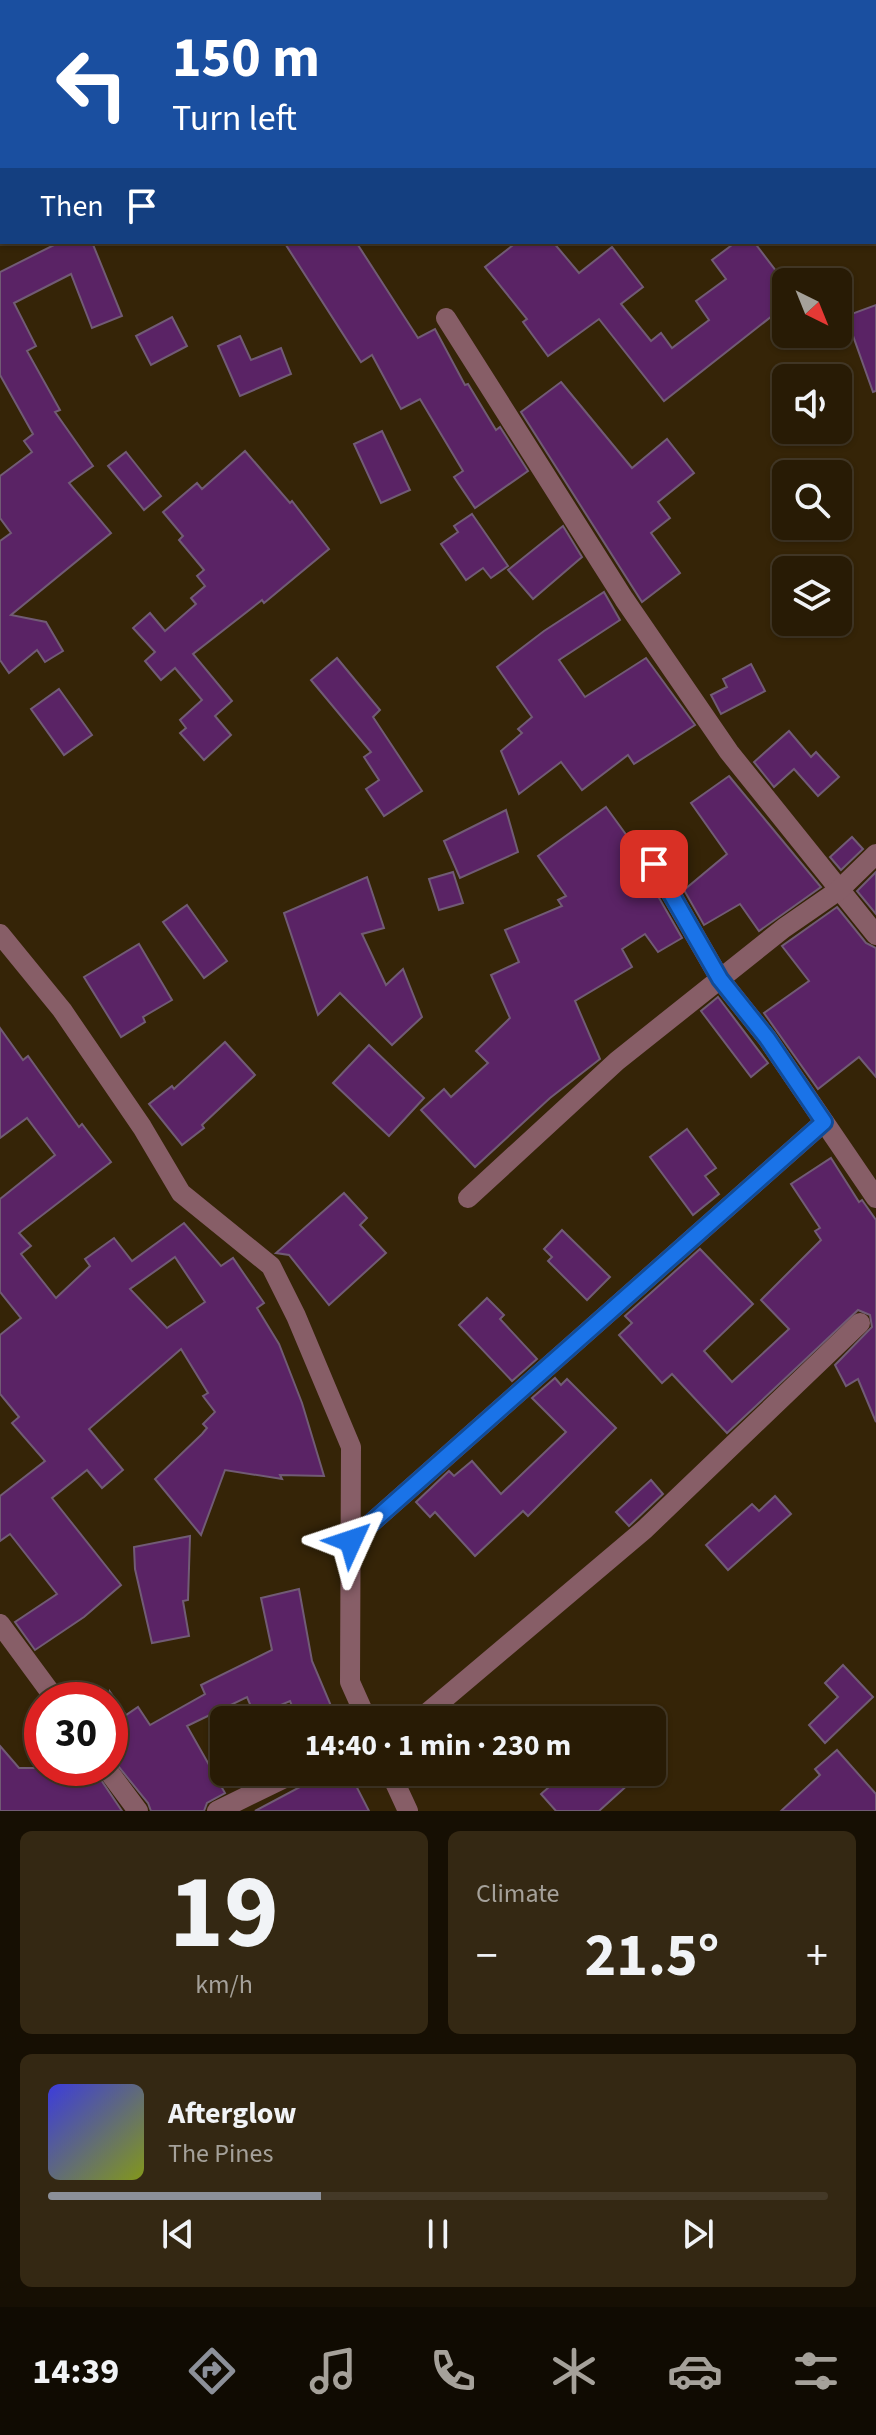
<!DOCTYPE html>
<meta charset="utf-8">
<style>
:root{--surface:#281b05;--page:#342813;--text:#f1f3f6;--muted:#a5a19a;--line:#443927;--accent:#8c9099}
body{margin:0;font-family:"Source Sans 3",sans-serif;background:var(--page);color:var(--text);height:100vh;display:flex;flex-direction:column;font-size:30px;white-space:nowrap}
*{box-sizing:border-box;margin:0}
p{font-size:26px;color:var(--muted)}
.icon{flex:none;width:44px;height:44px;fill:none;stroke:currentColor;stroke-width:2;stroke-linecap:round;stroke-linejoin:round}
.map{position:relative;height:1811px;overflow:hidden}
.side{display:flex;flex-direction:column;gap:20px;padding:20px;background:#160f03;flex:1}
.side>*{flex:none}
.guide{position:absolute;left:0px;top:0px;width:876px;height:244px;box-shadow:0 2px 6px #0004,0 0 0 2px var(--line);background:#1a4fa0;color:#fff;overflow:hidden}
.needle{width:52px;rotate:137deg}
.fabs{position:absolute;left:772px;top:268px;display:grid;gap:16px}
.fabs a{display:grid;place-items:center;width:80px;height:80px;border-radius:12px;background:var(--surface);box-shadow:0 2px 6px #0004,0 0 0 2px var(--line);font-size:40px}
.speed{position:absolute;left:24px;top:1682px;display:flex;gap:16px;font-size:40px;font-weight:700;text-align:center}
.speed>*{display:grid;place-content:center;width:104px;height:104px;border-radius:50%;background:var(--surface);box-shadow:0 2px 6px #0004,0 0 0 2px var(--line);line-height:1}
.speed .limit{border:12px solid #d22;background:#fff;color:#111}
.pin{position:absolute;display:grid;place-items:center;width:68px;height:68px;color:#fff;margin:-34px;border-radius:16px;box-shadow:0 4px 12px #0006}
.me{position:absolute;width:88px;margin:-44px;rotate:48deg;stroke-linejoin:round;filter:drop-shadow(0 0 6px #0008)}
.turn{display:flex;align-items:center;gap:28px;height:168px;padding:0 40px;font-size:36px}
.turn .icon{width:104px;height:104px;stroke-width:2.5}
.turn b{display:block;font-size:56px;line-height:68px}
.then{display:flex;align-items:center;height:76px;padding:0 40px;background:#0003;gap:16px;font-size:30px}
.big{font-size:60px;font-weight:700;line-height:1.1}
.side .tile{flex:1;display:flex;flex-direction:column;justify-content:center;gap:12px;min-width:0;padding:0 28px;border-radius:12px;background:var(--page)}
.side .dial{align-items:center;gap:0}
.dial b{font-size:104px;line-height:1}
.song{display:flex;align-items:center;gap:24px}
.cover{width:96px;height:96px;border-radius:12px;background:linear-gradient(135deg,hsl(240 70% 55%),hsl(70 70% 35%))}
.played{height:8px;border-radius:4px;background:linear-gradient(90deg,var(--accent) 35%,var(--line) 35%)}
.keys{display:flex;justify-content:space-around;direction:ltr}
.heat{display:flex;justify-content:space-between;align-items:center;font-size:44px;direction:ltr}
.side .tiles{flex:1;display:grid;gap:20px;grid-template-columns:1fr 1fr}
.tile:last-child{grid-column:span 2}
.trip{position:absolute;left:210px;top:1706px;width:456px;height:80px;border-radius:12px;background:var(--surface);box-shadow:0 2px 6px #0004,0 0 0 2px var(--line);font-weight:700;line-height:80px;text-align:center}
.tabs{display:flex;height:128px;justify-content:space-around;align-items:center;background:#100b02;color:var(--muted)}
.tabs .icon{width:56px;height:56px}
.tabs .current{color:var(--accent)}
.tabs b{font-size:36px;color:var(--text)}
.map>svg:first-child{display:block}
.building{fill:#5a2365;stroke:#715b75;stroke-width:2;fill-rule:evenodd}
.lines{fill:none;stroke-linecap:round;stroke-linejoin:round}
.minor{stroke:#875e67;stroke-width:20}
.route-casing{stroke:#114b97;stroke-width:20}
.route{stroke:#1a73e8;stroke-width:14}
</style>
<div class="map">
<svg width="876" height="1811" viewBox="0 0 876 1811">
<rect width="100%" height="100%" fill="#352407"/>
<g class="building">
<polygon points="60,242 92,242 122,316 92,328 71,274 14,303 36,346 27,351 60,410 55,412 93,466 69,483 111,533 11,615 46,622 63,651 45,662 37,650 9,673 0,660 0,541 11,533 0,518 0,476 32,452 24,441 33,434 0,375 0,272"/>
<polygon points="284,242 356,242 418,338 435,329 465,385 468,384 496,430 500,427 528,471 475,508 454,477 463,471 420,399 401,409 372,355 361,362"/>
<polygon points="517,242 553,242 579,273 612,247 643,287 621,304 651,341 661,333 672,348 709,320 696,301 726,279 712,260 736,242 754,242 786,284 786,305 664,401 599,319 548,356 523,322 527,319 485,267"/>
<polygon points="876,305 876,391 873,392 846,316"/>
<polygon points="172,317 187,346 151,365 136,336"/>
<polygon points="240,336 251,360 281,348 291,374 240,396 218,346"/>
<polygon points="561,382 632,468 667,439 694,473 658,502 670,518 651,533 680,573 642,602 521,412"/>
<polygon points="382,431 410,490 381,503 354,444"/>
<polygon points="245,451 290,503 292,501 329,549 264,603 262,600 193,654 232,701 215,716 231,735 204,760 180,733 186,728 180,720 202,700 175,668 161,680 145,661 155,652 133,628 150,613 165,631 196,604 191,598 205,586 197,576 204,570 179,540 183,536 163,512 197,483 202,489"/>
<polygon points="126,452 161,496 144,510 108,466"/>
<polygon points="472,514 508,566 491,578 483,568 466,580 441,544 458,532 454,526"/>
<polygon points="563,526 582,557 533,599 508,570"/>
<polygon points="604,592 620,620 559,660 585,697 646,658 695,725 634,764 628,755 582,790 561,762 519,794 501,751 522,733 518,729 532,717 497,667 544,631"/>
<polygon points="337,658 380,710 373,717 422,791 384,816 366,789 379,780 364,757 371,752 311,680"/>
<polygon points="751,664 765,691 721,714 711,695 727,687 723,679"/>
<polygon points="59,689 92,735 64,755 31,709"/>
<polygon points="789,731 811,757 816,752 839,777 818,796 794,769 774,787 754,762"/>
<polygon points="729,776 821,887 759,931 740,904 704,925 684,890 727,854 691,803"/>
<polygon points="606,807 630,840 642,861 643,870 682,938 658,952 645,934 622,949 632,967 575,1001 600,1059 550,1098 475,1167 421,1110 444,1089 451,1097 488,1063 476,1051 510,1018 491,975 519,962 505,930 562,906 558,900 566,896 538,856"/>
<polygon points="506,810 518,852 460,878 444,841"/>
<polygon points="852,837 863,849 841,870 830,857"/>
<polygon points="453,872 463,903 439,910 429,879"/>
<polygon points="876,872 876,914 857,891"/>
<polygon points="367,877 384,928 362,934 386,985 403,969 422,1017 392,1045 340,993 318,1015 284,913"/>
<polygon points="187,905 227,961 204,978 163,922"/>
<polygon points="837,907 866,943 876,948 876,1077 859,1057 818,1089 764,1013 809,981 782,946"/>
<polygon points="139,944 172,1000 143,1017 145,1022 121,1037 84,977"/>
<polygon points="718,997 768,1063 751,1077 701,1011"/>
<path d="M0 1028 23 1060 28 1056 79 1127 82 1124 111 1162 19 1233 31 1246 21 1254 56 1298 90 1266 85 1259 114 1238 132 1261 184 1223 221 1266 233 1258 264 1303 257 1308 279 1344 302 1403 324 1476 280 1475 282 1479 225 1470 201 1535 155 1479 202 1434 207 1428 203 1424 215 1412 203 1396 208 1393 181 1349 89 1429 123 1470 102 1488 87 1470 52 1498 121 1585 84 1617 35 1650 15 1622 57 1594 10 1534 0 1541V1496L45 1461 12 1423 19 1417 0 1394V1335L21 1318 0 1292V1199L55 1155 27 1118 0 1138ZM175 1257 205 1302 167 1328 130 1289Z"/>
<polygon points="225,1042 255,1075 202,1125 204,1128 182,1145 149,1104 172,1086 174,1089"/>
<polygon points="369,1045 424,1098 389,1136 333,1083"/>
<polygon points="687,1129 716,1168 705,1176 719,1194 693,1215 650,1157"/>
<polygon points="831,1158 859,1202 862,1200 876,1220 876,1422 858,1379 846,1386 835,1365 872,1327 870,1315 858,1310 727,1433 672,1374 662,1383 619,1335 632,1323 625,1316 700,1249 753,1304 704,1351 732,1382 789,1329 761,1300 821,1240 815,1231 820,1228 791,1184"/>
<polygon points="344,1193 367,1218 360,1225 386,1253 329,1305 289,1255 276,1253"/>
<polygon points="562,1230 610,1277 587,1300 548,1261 552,1257 544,1249"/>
<polygon points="487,1298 504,1315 500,1319 537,1359 512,1381 459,1325"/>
<polygon points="555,1378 561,1385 567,1379 616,1428 528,1516 523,1511 475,1556 435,1512 430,1517 416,1502 449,1471 454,1476 472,1461 501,1494 566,1432 532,1398"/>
<polygon points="651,1480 663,1494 629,1526 616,1512"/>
<polygon points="775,1496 791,1514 728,1570 706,1545 752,1504 759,1511"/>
<polygon points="190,1536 188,1600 183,1601 189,1636 152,1643 135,1569 134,1547"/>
<polygon points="299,1589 312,1661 337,1720 298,1720 290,1701 255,1716 247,1697 187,1726 225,1793 207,1803 204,1811 151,1811 148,1803 110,1756 110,1692 126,1715 138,1707 150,1725 205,1694 201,1685 272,1650 261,1598"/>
<polygon points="843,1665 873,1697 825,1743 809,1725 838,1697 825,1683"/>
<polygon points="0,1746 19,1768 93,1768 122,1811 0,1811"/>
<polygon points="837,1750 876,1794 876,1811 781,1811 820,1775 815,1769"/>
<polygon points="318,1772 349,1772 369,1811 255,1811 302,1786 309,1777"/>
<polygon points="566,1772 642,1772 599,1811 556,1811 541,1794"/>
</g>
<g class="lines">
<g class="minor">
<polyline points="446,318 624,599 729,752 876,935"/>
<polyline points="654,864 720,979 767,1038 876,1198"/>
<polyline points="0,934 62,1010 142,1127 181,1193 271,1266 296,1316 351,1447 350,1682 367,1720"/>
<polyline points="468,1198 617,1061 784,928 839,890 876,854"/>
<polyline points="351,1541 824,1122"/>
<polyline points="0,1624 56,1700"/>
<polyline points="419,1720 645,1529 860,1323"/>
<polyline points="106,1768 138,1811"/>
<polyline points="390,1772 408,1811"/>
<polyline points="217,1811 297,1772"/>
</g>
</g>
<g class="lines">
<defs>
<polyline id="route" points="351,1541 824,1122 767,1038 720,979 654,864"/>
</defs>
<use href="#route" class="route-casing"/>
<use href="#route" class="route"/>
</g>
</svg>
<div class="fabs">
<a><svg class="needle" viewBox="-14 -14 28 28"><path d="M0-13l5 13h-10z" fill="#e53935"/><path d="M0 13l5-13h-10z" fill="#a5a19a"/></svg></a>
<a><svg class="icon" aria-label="sound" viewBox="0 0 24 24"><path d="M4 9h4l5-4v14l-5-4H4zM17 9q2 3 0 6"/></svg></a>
<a><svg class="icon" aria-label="search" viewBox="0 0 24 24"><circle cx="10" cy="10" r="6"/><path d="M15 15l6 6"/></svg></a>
<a><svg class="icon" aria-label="layers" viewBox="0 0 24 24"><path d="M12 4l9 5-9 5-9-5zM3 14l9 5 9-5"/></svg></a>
</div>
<div class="speed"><div class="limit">30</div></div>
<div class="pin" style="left:654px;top:864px;background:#d93025"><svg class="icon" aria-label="arrive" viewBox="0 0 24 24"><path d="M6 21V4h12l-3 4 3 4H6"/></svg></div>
<svg class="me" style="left:351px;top:1541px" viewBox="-20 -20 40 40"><path d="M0-17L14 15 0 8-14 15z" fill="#1a73e8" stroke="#fff" stroke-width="4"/></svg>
<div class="trip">14:40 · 1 min · 230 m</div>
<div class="guide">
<div class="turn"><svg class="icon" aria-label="left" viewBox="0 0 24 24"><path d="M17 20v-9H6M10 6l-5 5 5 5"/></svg><div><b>150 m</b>Turn left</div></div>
<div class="then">Then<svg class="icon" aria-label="arrive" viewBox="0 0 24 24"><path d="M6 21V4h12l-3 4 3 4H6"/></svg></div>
</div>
</div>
<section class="side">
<div class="tiles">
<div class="tile dial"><b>19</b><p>km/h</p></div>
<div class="tile"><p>Climate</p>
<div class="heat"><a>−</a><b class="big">21.5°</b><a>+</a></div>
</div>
<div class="tile">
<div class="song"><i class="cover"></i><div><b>Afterglow</b><p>The Pines</p></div></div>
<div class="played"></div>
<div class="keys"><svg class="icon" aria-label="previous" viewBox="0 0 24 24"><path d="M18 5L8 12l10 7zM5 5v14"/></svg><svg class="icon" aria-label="pause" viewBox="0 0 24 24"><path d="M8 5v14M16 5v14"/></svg><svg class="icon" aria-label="next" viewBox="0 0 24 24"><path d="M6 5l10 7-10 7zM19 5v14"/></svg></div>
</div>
</div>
</section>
<nav class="tabs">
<b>14:39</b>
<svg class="icon current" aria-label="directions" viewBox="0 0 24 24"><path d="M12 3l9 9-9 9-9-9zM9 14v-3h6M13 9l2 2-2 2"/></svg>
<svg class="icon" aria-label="music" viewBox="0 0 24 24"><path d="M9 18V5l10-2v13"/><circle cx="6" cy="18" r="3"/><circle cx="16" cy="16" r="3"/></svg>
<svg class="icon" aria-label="phone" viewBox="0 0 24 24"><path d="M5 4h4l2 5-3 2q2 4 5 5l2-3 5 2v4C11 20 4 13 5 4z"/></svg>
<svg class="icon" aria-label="climate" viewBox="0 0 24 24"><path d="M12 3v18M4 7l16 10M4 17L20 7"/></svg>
<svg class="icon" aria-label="car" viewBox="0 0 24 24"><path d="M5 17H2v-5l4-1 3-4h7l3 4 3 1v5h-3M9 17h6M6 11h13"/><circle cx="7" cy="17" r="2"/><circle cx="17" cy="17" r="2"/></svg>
<svg class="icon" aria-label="filters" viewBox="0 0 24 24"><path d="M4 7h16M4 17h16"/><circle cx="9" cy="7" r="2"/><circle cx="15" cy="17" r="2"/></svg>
</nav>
